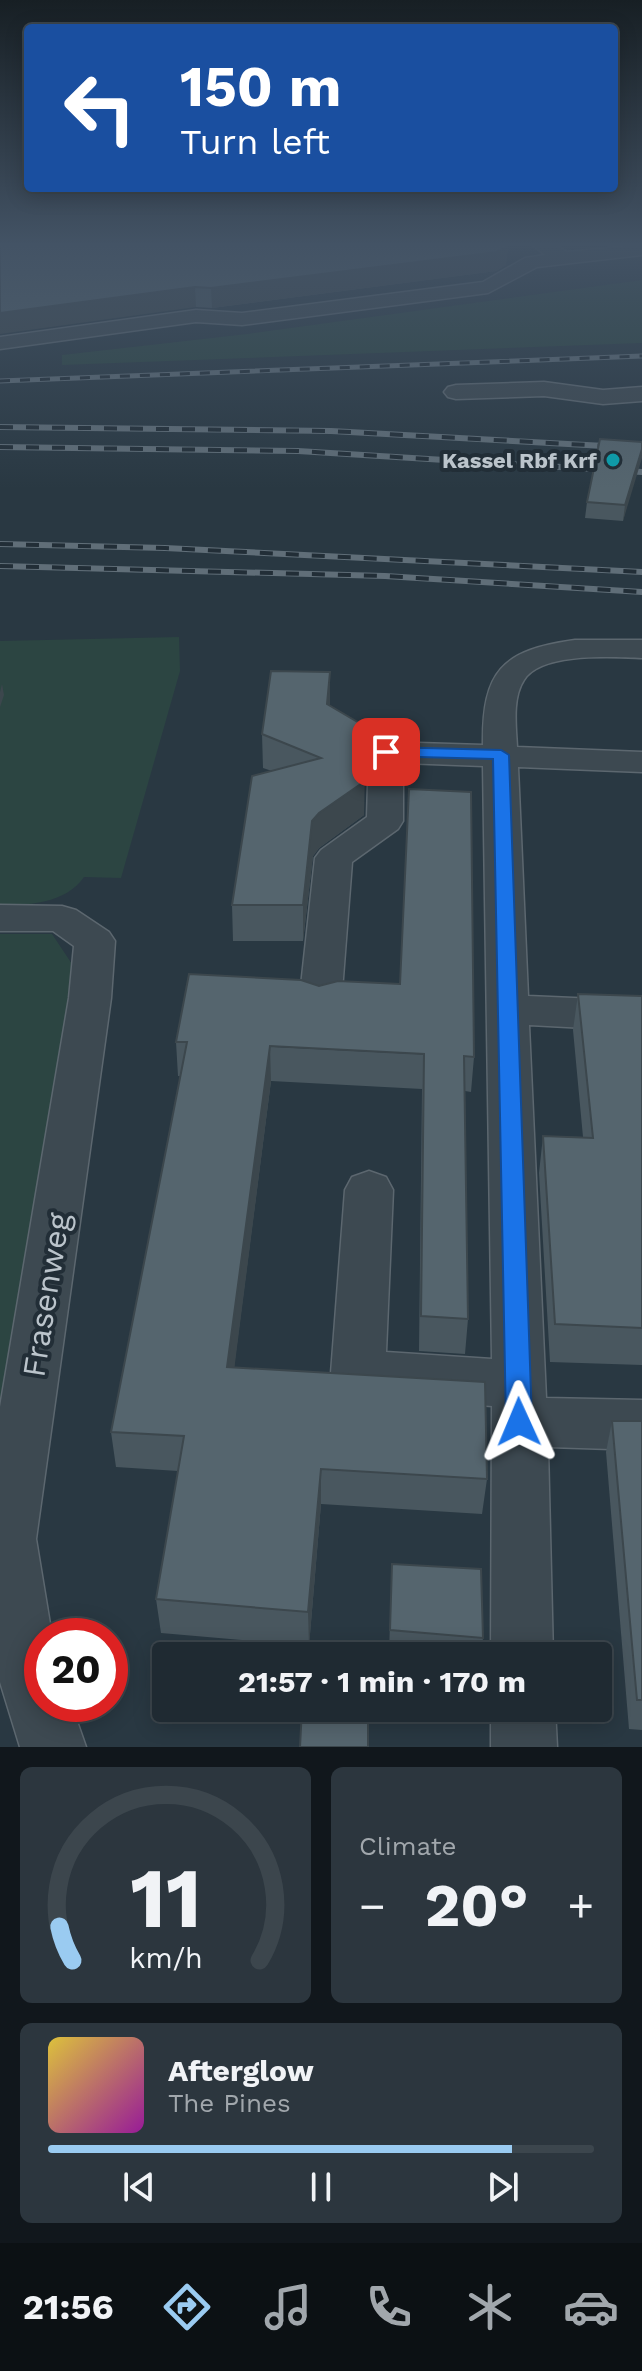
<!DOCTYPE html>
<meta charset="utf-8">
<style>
:root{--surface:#1f2a32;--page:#2c363e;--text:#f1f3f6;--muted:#a1a7ac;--line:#3c464d;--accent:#9acbf1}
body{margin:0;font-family:"Work Sans",sans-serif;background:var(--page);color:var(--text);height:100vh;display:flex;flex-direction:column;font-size:30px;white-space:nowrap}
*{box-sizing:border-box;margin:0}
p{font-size:26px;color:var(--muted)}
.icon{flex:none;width:44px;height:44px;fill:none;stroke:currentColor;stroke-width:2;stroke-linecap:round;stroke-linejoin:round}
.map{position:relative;height:1747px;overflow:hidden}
.sheet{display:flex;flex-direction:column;gap:20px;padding:20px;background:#11171c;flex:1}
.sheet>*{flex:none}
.guide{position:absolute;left:24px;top:24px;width:594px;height:168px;border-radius:8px;box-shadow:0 4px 20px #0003,0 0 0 2px var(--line);background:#1a4fa0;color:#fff;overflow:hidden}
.speed{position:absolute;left:24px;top:1618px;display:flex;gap:16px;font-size:40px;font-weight:700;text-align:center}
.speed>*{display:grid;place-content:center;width:104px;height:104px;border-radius:50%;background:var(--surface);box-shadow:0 4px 20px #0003,0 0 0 2px var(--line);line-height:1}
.speed .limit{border:12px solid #d22;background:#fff;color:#111}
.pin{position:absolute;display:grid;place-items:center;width:68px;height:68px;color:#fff;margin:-34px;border-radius:16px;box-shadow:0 4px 12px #0006}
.me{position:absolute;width:88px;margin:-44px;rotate:359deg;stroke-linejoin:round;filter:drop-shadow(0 0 6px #0008)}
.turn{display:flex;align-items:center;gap:28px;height:168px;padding:0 24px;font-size:36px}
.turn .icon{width:104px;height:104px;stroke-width:2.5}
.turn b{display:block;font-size:56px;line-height:68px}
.big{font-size:60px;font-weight:700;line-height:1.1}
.sheet .card{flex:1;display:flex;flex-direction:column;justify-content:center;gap:12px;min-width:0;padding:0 28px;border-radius:12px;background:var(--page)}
.sheet .dial{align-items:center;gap:0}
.dial svg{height:208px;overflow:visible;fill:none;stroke:var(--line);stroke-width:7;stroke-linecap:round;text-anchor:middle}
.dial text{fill:var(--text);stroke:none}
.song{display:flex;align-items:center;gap:24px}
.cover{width:96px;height:96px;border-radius:12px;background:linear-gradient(135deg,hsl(50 70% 55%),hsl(300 70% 35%))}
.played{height:8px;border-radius:4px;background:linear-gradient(90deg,var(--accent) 85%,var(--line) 85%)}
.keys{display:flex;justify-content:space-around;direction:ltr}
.heat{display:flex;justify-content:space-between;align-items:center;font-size:44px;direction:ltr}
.sheet .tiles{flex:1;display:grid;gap:20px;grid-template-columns:1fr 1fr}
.card:last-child{grid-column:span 2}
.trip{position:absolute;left:152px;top:1642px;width:460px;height:80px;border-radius:8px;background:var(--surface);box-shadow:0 4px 20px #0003,0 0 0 2px var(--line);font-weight:700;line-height:80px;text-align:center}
.tab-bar{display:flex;height:128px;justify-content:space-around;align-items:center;background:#0c1114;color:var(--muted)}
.tab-bar .icon{width:56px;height:56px}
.tab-bar .selected{color:var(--accent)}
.tab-bar b{font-size:36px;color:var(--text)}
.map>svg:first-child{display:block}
.green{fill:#2c4542}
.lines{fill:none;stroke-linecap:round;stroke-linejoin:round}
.minor-casing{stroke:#5c676f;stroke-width:3}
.minor{fill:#3d4951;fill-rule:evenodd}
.rail-far1-casing{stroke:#606e78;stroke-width:5}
.rail-casing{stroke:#606e78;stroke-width:6}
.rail-far1{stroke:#222e37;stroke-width:3;stroke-dasharray:10;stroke-linecap:butt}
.rail{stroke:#222e37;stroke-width:4;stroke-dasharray:13;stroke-linecap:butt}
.wall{fill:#49575f}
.shaded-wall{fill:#3c474d}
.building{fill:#55656e;stroke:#3c474d;stroke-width:2}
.route{fill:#1a73e8;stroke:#114b97;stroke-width:2}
.culture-dot{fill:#0f9aa8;stroke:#222e37;stroke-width:3}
.labels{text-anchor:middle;stroke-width:8;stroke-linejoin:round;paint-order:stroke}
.far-poi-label{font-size:22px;font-weight:bold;fill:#bbc4cb;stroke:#222e37;text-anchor:end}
.near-street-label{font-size:32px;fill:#bbc4cb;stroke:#222e37}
</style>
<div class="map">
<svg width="642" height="1747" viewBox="0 0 642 1747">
<rect width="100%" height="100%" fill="#293842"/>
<g class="green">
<polygon points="642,280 642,343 62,365 62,355 247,334"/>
<path d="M179 637 180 671 121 878 84 877C65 904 30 904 0 907V641Z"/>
<polygon points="0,934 52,934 76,970 0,1417"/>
</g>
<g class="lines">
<defs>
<g id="minor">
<polygon points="533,245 555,245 567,252 642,245 642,255 537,267 488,293 242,325 196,322 0,349 0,337 196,310 242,313 483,282 525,258 545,255"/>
<polygon points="544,382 603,390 642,387 642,401 603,404 544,396 456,399 448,397 444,392 448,387 456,385"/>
<path d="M575 640H642V658C613 657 541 652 524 680 512 698 516 727 517 747L642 752V772L518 767 528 996 642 1001V1031L529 1025 546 1398 642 1400V1450L548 1447 553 1656H491L492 1406 358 1396 339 1389 331 1373 345 1190 352 1177 369 1171 386 1177 393 1190 386 1352 492 1359 483 766 403 763V821L398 829 352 862 341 1004 335 1014 320 1018 305 1014 299 1004 315 858 321 850 367 817 369 752 374 745 386 742 483 745C482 671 502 650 575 640Z"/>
<polygon points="0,905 62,906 76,910 109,932 115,941 111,998 36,1539 52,1636 42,1636 42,1704 71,1704 86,1747 20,1747 0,1682 0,1407 69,998 74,946 53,931 0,931"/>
<polygon points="491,1708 555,1708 557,1747 491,1747"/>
</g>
</defs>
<use href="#minor" class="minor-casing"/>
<use href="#minor" class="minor"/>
<defs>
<polyline id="rail-far1" points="0,381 642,356"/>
<g id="rail">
<polyline points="0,427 331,431 642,448"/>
<polyline points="0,447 298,451 642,472"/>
<polyline points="0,544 165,548 642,572"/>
<polyline points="0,566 385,576 642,592"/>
</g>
</defs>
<use href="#rail-far1" class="rail-far1-casing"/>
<use href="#rail" class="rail-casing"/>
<use href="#rail-far1" class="rail-far1"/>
<use href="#rail" class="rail"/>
</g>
<g class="wall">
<polygon points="0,245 508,246 506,265 496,271 212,308 196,307"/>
<polygon points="642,442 623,521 585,518 587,502"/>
<polygon points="330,706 364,815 319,848 313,856 303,941 233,941 232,905 272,771 263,768 262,734"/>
<polygon points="578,994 642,996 642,1365 550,1362 539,1173 543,1136 583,1137 573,1030"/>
<polygon points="176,1042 474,1057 471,1092 465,1091 468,1319 465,1354 419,1351 422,1089 271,1081 234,1367 487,1479 482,1514 321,1504 309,1646 161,1633 156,1599 178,1471 116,1467 111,1432 180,1076 178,1076"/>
<polygon points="612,1421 642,1421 642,1730 629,1729 606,1452"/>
<polygon points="392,1564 483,1638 481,1656 431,1656 389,1652"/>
</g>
<g class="shaded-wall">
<polygon points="508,246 506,265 496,271 212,308 211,288"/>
<polygon points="195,287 196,307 0,334 0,313"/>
<polygon points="642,449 642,458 623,521 625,505"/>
<polygon points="330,672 330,704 327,738 327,704"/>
<polygon points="2,684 4,695 0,707 0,692"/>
<polygon points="366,727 364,815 319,848 313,856 303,941 303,905 312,821"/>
<polygon points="270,1046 271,1081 230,1402 227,1367"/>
<polygon points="321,1469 321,1504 309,1646 308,1612"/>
</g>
<g class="building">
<polygon points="0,245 506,245 508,246 497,252 211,288 195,287 0,313"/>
<polygon points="600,439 642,442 642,449 625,505 587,502"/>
<polygon points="271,671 330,672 327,704 366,727 365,781 319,813 312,821 303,905 232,905 252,776 321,758 262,734"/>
<polygon points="409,789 471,792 474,1057 464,1056 468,1319 421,1316 424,1054 270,1046 227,1367 485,1382 487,1479 321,1469 308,1612 156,1599 184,1436 111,1432 187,1042 176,1042 189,974 301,980 319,986 338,981 400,984"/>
<polygon points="578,994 642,996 642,1328 555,1324 543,1136 593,1138"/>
<polygon points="612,1421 642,1421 642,1700 637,1700"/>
<polygon points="392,1564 481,1569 483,1638 390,1630"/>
<polygon points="302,1708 368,1708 368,1747 300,1747"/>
</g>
<linearGradient id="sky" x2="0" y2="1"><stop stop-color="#171f24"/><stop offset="0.5" stop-color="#435365"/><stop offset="1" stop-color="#435365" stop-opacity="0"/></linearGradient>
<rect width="642" height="489" fill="url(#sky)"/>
<polygon class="route" points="386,747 501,750 509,755 532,1422 528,1430 519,1434 510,1430 506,1422 493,759 381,756 378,752 381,749"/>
<circle class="culture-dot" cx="613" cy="460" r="8"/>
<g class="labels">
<g class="far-poi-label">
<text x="597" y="468">Kassel Rbf Krf</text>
</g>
<g class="near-street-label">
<text transform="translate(46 1295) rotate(-81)" y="11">Frasenweg</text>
</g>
</g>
</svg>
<div class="speed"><div class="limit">20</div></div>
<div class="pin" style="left:386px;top:752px;background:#d93025"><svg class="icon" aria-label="arrive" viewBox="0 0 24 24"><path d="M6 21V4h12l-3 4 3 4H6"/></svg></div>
<svg class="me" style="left:519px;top:1422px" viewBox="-20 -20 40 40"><path d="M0-17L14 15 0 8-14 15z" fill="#1a73e8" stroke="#fff" stroke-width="4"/></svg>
<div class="trip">21:57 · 1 min · 170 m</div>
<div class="guide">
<div class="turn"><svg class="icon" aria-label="left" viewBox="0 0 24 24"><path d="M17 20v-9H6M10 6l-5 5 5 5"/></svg><div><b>150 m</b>Turn left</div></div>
</div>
</div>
<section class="sheet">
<div class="tiles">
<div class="card dial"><svg viewBox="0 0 100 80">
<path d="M14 69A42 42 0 1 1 86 69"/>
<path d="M14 69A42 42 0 0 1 9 56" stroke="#9acbf1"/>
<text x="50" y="56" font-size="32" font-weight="700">11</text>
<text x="50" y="72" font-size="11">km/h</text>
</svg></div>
<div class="card"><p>Climate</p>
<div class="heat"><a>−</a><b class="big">20°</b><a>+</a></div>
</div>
<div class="card">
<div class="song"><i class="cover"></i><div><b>Afterglow</b><p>The Pines</p></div></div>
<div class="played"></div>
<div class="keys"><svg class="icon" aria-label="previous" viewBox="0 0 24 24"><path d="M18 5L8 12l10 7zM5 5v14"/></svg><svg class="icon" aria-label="pause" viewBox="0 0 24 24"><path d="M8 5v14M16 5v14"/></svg><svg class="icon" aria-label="next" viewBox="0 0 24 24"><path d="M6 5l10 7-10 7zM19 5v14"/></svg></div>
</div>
</div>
</section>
<nav class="tab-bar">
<b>21:56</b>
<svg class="icon selected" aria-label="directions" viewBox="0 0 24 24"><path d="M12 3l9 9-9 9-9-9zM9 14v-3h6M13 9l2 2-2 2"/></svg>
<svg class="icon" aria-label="music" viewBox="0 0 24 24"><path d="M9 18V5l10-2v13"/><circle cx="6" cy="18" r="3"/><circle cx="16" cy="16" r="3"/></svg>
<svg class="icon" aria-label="phone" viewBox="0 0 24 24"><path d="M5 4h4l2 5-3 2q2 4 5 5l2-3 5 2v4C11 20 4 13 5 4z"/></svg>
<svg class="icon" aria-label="climate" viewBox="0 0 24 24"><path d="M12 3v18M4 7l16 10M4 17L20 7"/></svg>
<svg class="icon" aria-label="car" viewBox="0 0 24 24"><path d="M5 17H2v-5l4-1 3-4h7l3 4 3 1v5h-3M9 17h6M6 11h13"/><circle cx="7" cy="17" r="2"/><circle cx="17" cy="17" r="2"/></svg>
</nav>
